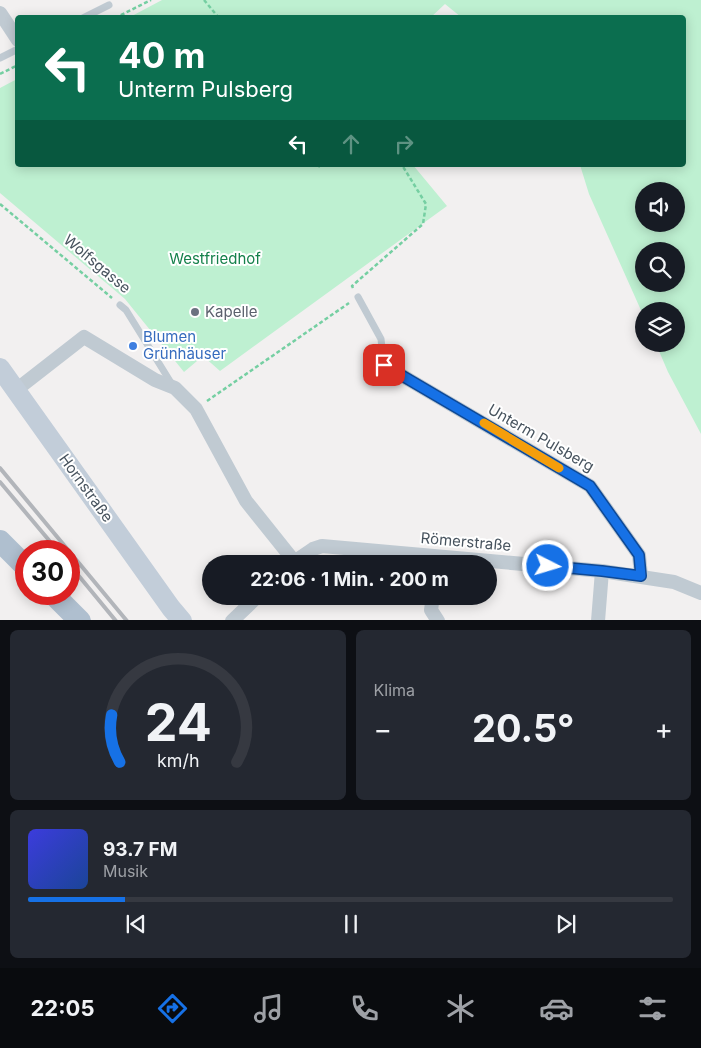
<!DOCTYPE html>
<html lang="de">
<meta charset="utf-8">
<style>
:root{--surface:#171b24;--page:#242831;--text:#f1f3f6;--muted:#9ea1a6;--line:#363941;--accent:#1671e6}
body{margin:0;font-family:Inter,sans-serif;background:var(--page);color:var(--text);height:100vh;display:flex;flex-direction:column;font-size:19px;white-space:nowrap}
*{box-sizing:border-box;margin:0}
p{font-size:16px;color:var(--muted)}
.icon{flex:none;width:28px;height:28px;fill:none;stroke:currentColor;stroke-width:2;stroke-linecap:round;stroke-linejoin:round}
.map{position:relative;height:620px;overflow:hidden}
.sheet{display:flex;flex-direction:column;gap:10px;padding:10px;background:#0d0f14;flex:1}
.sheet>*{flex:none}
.banner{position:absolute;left:15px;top:15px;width:671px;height:152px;border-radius:5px;box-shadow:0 2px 12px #0003;background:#0b6e4f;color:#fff;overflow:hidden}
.controls{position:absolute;left:635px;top:182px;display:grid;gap:10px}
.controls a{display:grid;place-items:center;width:50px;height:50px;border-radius:50%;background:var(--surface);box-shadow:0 2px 12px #0003;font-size:25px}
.speed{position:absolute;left:15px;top:540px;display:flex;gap:10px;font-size:25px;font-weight:700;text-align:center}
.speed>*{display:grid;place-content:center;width:65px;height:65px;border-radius:50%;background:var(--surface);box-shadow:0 2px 12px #0003;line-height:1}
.speed .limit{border:8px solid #d22;background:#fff;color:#111}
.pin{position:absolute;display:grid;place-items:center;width:42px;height:42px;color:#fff;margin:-21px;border-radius:10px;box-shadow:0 2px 8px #0006}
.me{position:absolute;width:55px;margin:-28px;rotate:95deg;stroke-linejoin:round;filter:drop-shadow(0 0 4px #0008)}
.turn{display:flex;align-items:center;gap:18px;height:105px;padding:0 20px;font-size:22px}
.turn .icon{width:65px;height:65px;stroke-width:2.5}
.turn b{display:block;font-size:35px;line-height:42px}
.lanes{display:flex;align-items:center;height:48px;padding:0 20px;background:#0003;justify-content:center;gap:25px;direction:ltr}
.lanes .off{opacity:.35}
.big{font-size:38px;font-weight:700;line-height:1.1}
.sheet .tile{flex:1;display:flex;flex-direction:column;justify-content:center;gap:8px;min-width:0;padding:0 18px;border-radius:8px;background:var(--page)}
.sheet .dial{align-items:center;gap:0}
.dial svg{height:130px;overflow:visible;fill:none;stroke:var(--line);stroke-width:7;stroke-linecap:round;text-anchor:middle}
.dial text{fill:var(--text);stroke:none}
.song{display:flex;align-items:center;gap:15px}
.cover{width:60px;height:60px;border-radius:8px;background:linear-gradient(135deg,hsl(240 70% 55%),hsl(220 70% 35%))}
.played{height:5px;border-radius:2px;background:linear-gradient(90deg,var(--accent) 15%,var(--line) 15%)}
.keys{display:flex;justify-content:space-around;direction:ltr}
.heat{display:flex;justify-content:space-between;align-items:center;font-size:28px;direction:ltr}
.sheet .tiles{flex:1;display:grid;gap:10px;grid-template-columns:1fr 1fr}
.tile:last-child{grid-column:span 2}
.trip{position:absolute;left:202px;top:555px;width:295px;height:50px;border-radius:25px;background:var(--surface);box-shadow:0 2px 12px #0003;font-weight:700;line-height:50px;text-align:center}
.tab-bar{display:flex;height:80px;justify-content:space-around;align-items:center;background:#090b0e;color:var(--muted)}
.tab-bar .icon{width:35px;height:35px}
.tab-bar .current{color:var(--accent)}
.tab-bar b{font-size:22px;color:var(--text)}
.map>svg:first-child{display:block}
.green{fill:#bef0d1;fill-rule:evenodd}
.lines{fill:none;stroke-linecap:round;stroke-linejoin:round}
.path{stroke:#75cfa2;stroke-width:2.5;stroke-dasharray:4 2.5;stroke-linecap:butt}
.lane{stroke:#c0cad2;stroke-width:7}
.street{stroke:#c0cad2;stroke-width:14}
.secondary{stroke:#c2cdd9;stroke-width:20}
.primary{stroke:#afbfcf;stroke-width:22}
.rail{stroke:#b2b5ba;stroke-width:4}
.route-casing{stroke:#0e4996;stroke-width:12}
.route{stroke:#1671e6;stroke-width:9}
.slow{stroke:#f59e0b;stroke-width:9}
.worship-dot{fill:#6b7280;stroke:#fff;stroke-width:2}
.shop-dot{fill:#3f7fe0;stroke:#fff;stroke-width:2}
.labels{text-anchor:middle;stroke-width:4;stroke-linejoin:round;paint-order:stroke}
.park-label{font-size:15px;fill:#15814b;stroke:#fff}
.street-label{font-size:15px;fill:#47535e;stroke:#fff}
.worship-label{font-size:15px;fill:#5b616d;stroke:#fff;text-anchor:start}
.shop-label{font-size:15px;fill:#366cbe;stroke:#fff;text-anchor:start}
</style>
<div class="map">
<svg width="701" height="621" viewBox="0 0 701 621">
<rect width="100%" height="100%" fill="#f2f0f0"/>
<g class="green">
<path d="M162 0H701V434L668 372 656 344H676V311H644V317L589 194 580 165H684V18L461 17 445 4 430 18 130 17ZM644 191H676V224H644ZM644 251H676V284H644Z"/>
<polygon points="17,79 18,165 413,165 447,206 220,371 203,356 184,372 125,299 0,193 0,88"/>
</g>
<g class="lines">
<g class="path">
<polyline points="204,0 219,18"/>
<polyline points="179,16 181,18"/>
<polyline points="115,18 151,0"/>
<polyline points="0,74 18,65"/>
<polyline points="318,165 320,167"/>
<polyline points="0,204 112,298"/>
<polyline points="353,288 352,286 423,224 426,204 402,165"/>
<polyline points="207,401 349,303"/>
</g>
<g class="lane">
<polyline points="83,18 109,5"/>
<polyline points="0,58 18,49"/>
<polyline points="358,297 381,339 384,365"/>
<polyline points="120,305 126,310 173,386"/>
</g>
<g class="street">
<polyline points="0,13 18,40"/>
<polyline points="384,365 590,486 639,555 641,576"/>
<polyline points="16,390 84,337 155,380 175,388 196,409 246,501 294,561"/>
<polyline points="291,564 313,549 322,546 602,571 674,582 701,593"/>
<polyline points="433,596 431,610 438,621"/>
<polyline points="232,621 258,596"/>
<polyline points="598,621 602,571"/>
</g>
<polyline class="secondary" points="0,368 171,608 182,621"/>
<g class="primary">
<polyline points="0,541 26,567"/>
<polyline points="53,594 80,621"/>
</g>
<g class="rail">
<polyline points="0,468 127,621"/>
<polyline points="0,482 58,551"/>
<polyline points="69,564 116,621"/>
</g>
</g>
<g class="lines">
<defs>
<polyline id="route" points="384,365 590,486 639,555 641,576 602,571 548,566"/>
</defs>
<use href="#route" class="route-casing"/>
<use href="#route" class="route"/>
<polyline class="slow" points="484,423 559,468"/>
</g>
<circle class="worship-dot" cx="195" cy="312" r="5"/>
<circle class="shop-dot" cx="133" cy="346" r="5"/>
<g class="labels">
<g class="park-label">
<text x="215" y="264">Westfriedhof</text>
</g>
<g class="street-label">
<text transform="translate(97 264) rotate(40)" y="5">Wolfsgasse</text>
<text transform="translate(541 438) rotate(30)" y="5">Unterm Pulsberg</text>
<text transform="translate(86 488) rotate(54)" y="5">Hornstraße</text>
<text transform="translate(466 542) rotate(5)" y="5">Römerstraße</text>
</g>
<g class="worship-label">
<text x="205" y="317">Kapelle</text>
</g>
<g class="shop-label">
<text x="143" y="342">Blumen<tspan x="143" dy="17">Grünhäuser</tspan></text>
</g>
</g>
</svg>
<div class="controls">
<a><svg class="icon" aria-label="sound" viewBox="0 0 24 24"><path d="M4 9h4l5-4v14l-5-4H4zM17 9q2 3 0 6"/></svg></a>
<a><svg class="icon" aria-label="search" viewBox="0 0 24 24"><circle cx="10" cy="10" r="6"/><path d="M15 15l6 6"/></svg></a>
<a><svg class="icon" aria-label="layers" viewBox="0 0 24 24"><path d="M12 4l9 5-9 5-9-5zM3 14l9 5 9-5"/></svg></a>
</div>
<div class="speed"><div class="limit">30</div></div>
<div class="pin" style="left:384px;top:365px;background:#d93025"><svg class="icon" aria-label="arrive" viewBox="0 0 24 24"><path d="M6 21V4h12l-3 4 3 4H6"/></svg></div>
<svg class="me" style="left:548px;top:566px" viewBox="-20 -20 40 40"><circle r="17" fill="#1671e6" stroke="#fff" stroke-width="3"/><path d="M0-11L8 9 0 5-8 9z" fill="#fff"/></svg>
<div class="trip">22:06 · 1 Min. · 200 m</div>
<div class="banner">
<div class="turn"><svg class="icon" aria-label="left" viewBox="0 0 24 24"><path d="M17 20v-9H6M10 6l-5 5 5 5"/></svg><div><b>40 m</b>Unterm Pulsberg</div></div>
<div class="lanes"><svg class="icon" aria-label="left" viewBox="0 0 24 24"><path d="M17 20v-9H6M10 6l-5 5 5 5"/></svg><svg class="icon off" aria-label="ahead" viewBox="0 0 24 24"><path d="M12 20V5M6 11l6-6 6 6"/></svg><svg class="icon off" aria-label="right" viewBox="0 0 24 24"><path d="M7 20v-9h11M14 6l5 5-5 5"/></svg></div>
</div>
</div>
<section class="sheet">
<div class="tiles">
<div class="tile dial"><svg viewBox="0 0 100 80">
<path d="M14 69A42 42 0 1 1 86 69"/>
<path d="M14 69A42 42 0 0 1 9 40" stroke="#1671e6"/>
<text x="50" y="56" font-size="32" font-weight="700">24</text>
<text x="50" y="72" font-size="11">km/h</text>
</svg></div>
<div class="tile"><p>Klima</p>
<div class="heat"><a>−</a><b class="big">20.5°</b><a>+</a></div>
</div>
<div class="tile">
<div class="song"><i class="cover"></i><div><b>93.7 FM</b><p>Musik</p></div></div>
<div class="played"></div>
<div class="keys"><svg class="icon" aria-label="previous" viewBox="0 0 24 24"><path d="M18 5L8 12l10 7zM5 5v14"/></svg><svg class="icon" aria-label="pause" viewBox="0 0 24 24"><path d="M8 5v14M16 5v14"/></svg><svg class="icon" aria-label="next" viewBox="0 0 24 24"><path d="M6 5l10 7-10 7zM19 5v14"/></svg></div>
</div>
</div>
</section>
<nav class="tab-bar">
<b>22:05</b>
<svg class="icon current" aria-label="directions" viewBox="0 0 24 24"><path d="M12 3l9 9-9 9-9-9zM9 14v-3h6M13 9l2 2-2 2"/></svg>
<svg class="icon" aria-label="music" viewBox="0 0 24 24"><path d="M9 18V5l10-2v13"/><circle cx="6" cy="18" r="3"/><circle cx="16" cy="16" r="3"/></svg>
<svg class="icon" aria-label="phone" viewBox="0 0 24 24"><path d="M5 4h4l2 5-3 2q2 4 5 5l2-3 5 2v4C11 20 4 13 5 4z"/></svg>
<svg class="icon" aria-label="climate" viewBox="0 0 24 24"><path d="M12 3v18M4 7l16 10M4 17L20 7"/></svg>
<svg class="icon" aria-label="car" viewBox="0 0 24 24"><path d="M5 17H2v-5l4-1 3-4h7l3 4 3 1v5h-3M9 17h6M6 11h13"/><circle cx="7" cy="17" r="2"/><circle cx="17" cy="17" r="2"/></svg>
<svg class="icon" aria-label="filters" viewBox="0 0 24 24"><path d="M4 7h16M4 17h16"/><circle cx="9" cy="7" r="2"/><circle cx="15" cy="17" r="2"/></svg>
</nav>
